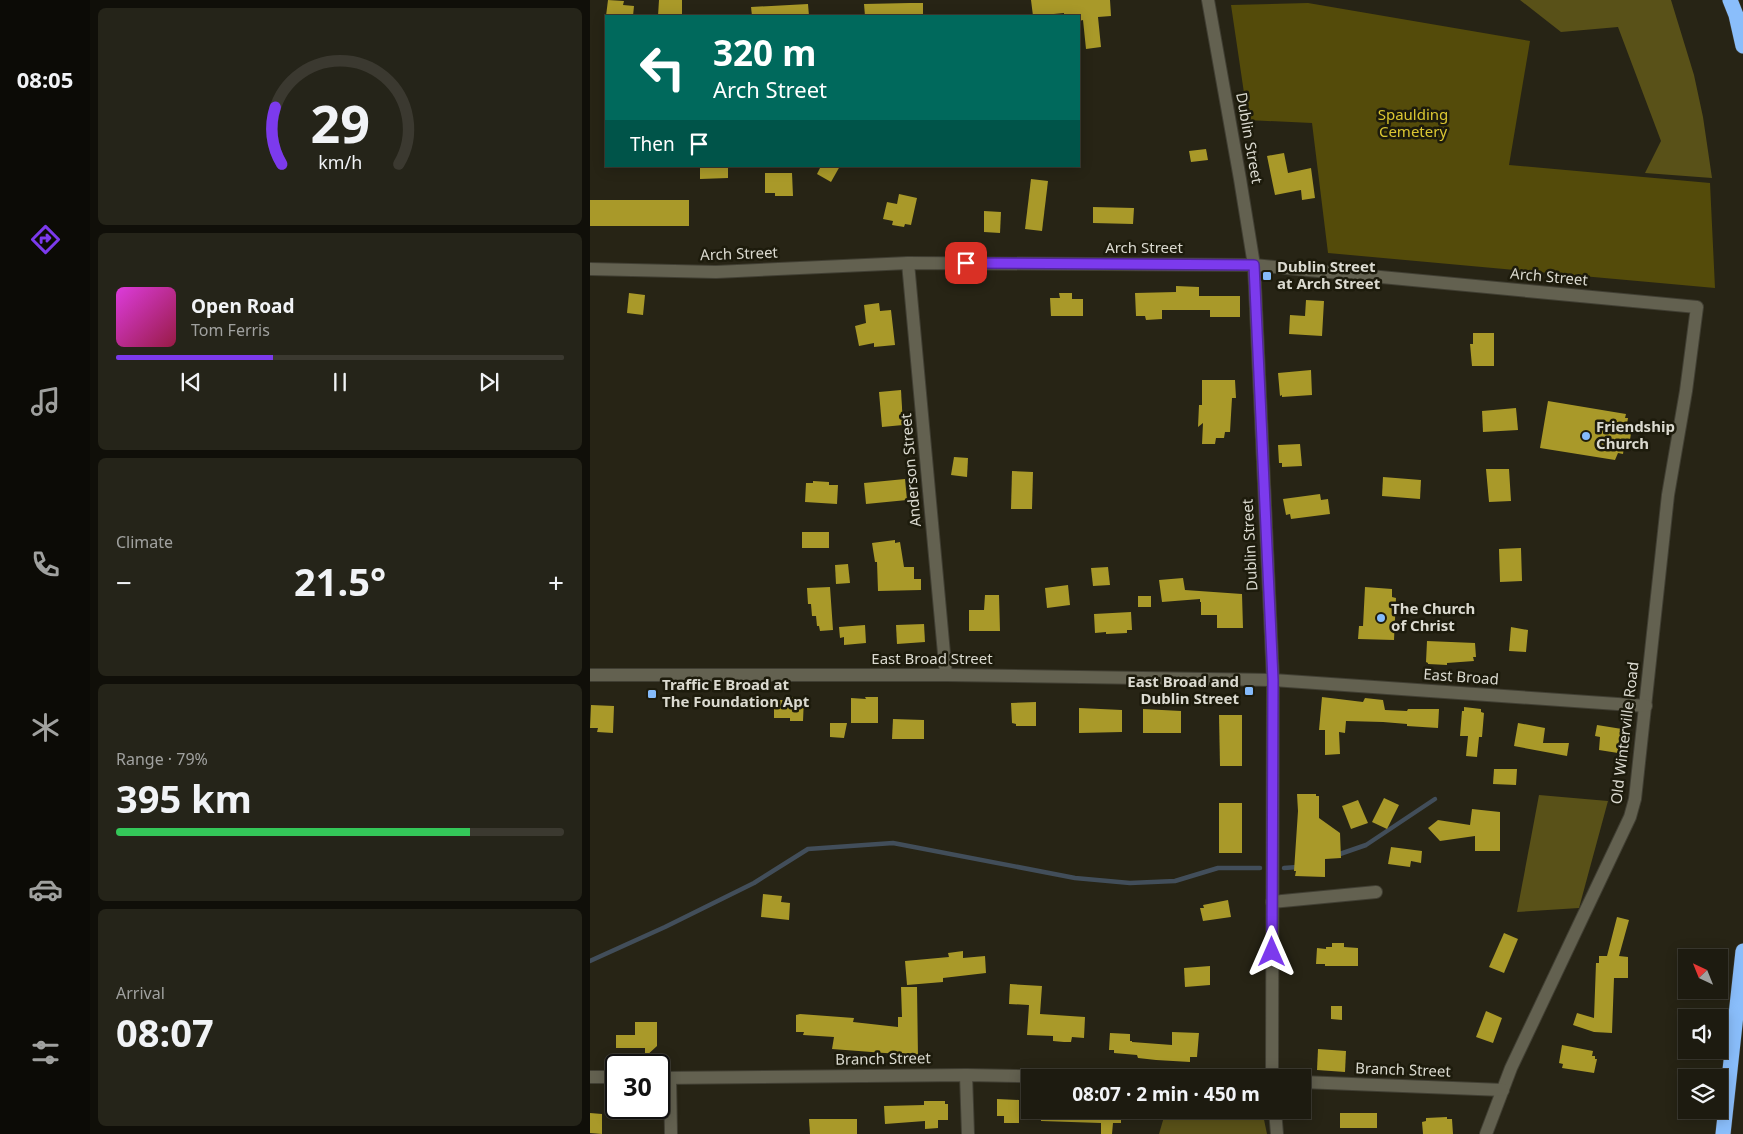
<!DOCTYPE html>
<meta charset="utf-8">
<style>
:root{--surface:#1d1b10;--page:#252419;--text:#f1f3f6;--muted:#a0a19f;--line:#3b3930;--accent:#7c3aed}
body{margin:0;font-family:"Noto Sans",sans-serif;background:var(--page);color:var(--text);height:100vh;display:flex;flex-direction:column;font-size:19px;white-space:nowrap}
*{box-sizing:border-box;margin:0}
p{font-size:16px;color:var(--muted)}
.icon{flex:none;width:28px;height:28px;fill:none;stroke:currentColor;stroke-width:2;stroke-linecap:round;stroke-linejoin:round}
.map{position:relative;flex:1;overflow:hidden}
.sheet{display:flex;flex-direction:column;gap:8px;padding:8px;background:#100f09;width:500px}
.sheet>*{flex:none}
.guide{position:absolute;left:15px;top:15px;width:475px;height:152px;border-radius:0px;box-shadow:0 2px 12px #0003,0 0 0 1px var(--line);background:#00695c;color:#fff;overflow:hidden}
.needle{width:32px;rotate:317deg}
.buttons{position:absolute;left:1088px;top:949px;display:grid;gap:10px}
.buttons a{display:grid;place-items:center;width:50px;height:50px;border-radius:0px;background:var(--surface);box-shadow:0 2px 12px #0003,0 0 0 1px var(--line);font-size:25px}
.speed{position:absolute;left:15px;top:1054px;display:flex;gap:10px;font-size:25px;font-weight:700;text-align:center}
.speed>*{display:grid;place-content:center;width:65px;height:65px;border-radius:50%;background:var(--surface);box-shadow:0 2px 12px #0003,0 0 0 1px var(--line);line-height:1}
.speed .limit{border:2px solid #111;border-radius:8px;background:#fff;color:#111}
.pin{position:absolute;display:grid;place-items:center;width:42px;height:42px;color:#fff;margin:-21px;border-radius:10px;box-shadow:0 2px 8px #0006}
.me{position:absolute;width:55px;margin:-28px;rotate:0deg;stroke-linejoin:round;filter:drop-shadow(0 0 4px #0008)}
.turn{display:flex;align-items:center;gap:18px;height:105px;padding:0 25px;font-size:22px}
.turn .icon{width:65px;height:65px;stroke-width:2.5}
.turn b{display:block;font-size:35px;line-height:42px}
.then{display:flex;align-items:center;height:48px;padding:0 25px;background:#0003;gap:10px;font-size:19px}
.big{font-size:38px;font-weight:700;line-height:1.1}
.sheet .tile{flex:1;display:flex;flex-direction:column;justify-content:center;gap:8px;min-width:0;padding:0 18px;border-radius:8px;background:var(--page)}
.sheet .dial{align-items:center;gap:0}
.dial svg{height:130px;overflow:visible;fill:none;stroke:var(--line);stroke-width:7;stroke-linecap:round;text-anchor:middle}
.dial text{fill:var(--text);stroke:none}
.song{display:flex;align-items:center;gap:15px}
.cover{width:60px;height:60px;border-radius:8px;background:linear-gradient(135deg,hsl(300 70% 55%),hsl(340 70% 35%))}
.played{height:5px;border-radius:2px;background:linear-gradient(90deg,var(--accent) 35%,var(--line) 35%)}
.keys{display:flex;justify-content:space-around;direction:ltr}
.heat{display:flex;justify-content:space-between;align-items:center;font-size:28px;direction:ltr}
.charge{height:8px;border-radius:4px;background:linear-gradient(90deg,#34c759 79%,var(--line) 0)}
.trip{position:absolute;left:431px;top:1069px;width:290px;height:50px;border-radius:0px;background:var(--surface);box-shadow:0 2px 12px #0003,0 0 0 1px var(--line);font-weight:700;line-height:50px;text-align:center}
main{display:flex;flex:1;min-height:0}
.menu{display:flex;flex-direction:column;width:90px;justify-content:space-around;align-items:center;background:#0c0b06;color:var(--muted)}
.menu .icon{width:35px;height:35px}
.menu .active{color:var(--accent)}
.menu b{font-size:22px;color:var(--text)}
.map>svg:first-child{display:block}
.green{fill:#544b0a}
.forest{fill:#595118}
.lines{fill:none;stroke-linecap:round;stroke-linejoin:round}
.stream{stroke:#424e5a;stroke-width:4.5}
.building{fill:#a99929}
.minor-casing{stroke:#413f33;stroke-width:14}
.highway-casing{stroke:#413f33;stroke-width:16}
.minor{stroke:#636150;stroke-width:12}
.highway{stroke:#8abefb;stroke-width:15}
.route-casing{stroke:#51269a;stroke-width:12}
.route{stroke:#7c3aed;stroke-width:9}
.poi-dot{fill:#85bbfb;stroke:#1d1b0c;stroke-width:2}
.labels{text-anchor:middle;stroke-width:5;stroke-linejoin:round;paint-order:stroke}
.park-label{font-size:15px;fill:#dbc632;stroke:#1d1b0c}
.street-label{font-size:15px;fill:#dbdad0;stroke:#1d1b0c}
.poi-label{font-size:15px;font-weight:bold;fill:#dbdad0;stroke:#1d1b0c;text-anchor:start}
</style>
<main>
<nav class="menu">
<b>08:05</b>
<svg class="icon active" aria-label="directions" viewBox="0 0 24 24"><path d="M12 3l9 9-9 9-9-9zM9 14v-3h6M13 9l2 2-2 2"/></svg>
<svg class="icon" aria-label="music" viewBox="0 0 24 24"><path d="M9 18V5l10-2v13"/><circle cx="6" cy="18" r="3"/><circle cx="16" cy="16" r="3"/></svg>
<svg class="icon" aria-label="phone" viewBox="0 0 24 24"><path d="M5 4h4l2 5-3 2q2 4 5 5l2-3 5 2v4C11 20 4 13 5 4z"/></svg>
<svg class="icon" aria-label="climate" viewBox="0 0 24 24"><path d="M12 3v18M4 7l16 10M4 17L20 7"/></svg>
<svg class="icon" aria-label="car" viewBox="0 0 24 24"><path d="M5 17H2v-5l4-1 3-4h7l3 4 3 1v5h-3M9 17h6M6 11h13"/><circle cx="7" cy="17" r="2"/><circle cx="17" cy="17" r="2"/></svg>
<svg class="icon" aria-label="filters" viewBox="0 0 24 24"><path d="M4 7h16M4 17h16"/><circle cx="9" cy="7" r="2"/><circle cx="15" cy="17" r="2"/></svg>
</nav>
<section class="sheet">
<div class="tile dial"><svg viewBox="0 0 100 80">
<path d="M14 69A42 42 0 1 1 86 69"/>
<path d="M14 69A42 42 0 0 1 10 34" stroke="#7c3aed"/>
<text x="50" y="56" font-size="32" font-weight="700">29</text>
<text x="50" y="72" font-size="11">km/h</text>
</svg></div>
<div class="tile">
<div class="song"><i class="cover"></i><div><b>Open Road</b><p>Tom Ferris</p></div></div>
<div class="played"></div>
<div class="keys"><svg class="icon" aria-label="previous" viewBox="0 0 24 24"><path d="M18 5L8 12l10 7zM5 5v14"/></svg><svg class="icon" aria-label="pause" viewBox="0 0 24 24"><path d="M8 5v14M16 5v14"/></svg><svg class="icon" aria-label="next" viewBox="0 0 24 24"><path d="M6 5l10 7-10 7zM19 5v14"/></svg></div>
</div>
<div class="tile"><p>Climate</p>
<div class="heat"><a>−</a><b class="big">21.5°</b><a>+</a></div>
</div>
<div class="tile"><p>Range · 79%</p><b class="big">395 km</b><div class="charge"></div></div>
<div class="tile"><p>Arrival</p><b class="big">08:07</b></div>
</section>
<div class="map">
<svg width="1153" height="1134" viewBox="0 0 1153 1134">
<rect width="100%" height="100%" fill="#272415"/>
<polygon class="green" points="718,3 940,41 919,165 1120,183 1125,288 738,253 722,123 658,120 641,5"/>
<g class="forest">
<polygon points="930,0 1081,0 1104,75 1113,117 1122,178 1055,173 1071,141 1028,27 971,32"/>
<polygon points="949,795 1018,801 989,908 927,912"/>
<polygon points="576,1110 672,1110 677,1134 569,1134"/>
</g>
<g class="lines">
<g class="stream">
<polyline points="747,855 776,845 845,799"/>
<polyline points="694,868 708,867"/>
<polyline points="0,961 75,927 164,883 218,849 303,843 485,878 540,883 585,881 628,868 670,868"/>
</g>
</g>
<g class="building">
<polygon points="18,0 34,1 33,5 44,6 43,16 16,16"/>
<polygon points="69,0 92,0 92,16 68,16"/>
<polygon points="441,0 520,0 521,16 508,17 511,47 496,49 493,20 489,21 489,16 474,16 474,13 443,16"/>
<polygon points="320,3 333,3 333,16 275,16 274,4"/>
<polygon points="218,4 219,16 162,16 161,7"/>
<polygon points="616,149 618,160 601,162 599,151"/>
<polygon points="694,153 698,173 721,168 725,198 712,200 711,190 685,195 677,156"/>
<polygon points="110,166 138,166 138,178 110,179"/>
<polygon points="231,166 250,166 241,182 227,174"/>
<polygon points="175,173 202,173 203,196 185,196 185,193 175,193"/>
<polygon points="441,179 458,181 452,231 435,229"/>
<polygon points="309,194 327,198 321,225 315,224 314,227 302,225 303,221 293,219 297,202 307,204"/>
<rect x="0" y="200" width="99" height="26"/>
<polygon points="503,207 544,208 543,224 503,223"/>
<polygon points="394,211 411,212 410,233 394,232"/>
<polygon points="586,286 609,287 609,296 650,296 650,317 620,317 620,310 572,310 572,319 556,320 555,316 546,316 545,293 586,292"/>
<polygon points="39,293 55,295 53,315 37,313"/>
<polygon points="469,293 482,293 482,299 493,299 493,316 461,316 460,298 470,298"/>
<polygon points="716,300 734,301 732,336 699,334 700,315 715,316"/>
<polygon points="289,303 290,311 301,310 305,345 284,347 284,343 269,346 265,326 276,323 274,305"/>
<polygon points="883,333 904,333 904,366 882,366 880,344 883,344"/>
<polygon points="721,370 722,395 692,397 692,395 690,396 688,373"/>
<polygon points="612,380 645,380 646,398 642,398 640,432 635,432 634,438 626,438 625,444 612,444 613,423 608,427 609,405 612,405"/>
<polygon points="311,390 313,425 292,427 289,392"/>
<polygon points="958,401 1036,414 1035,418 1038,418 1037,424 1042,425 1039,448 1034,447 1033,454 1028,453 1025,460 950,448"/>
<polygon points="926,408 928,430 893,432 892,411"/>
<polygon points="710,444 712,466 692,467 692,463 689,463 688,445"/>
<polygon points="364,457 378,458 377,477 361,475"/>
<polygon points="896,469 919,469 921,501 899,502"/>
<polygon points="422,471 443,472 442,509 421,509"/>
<polygon points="793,477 831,480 830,499 792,496"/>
<polygon points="315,479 317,500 276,504 274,483"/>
<polygon points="223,481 239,482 239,485 248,485 247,504 215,502 216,483 223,483"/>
<polygon points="730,494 731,500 738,499 740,514 701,519 700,514 696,515 693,499"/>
<rect x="212" y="532" width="27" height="16"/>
<polygon points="305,540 305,543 310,542 314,567 324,567 324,579 331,579 331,590 288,591 287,562 285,562 282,543"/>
<polygon points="931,548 932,581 910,582 909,549"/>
<polygon points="258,564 260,583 246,584 245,565"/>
<polygon points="518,567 520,585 503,586 501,568"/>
<polygon points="593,578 595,590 652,594 653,628 627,628 627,615 611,615 611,602 610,602 610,599 572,602 569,580"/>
<polygon points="478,585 480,605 457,608 455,588"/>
<polygon points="240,587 243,630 230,631 229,626 227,626 226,616 222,616 221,604 218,604 217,588"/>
<polygon points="775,587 802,589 802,597 806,598 804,640 768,639 769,626 773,626"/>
<polygon points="395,595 409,595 410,631 379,631 379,610 394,610"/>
<rect x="548" y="596" width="13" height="11"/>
<polygon points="541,612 542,630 537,630 537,633 516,634 516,632 505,633 504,614"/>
<polygon points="334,624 335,642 307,644 306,625"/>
<polygon points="275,625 276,643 254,645 254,637 250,638 249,627"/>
<polygon points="921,627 938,630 936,652 919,651"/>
<polygon points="837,641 885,643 886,657 883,657 884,661 857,663 857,665 838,664 838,663 836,662"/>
<polygon points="199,697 214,698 213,721 200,721 200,718 184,718 184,700 199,700"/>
<polygon points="275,697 288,697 288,723 261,723 261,698 276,699"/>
<polygon points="732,697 773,702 775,698 793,700 795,710 817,711 818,709 849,709 848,728 817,726 817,724 793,722 756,721 755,733 749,732 750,754 735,755 735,730 729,730"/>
<polygon points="446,702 446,726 426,726 426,724 422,723 421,703"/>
<polygon points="1,705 24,706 23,733 7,732 8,728 0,728"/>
<polygon points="874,707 891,709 891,712 894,713 892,737 889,737 887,757 876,756 878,736 870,736 872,711 874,711"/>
<polygon points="489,708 532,710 532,732 489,733"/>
<polygon points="553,709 591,711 591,733 553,733"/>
<polygon points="629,715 652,715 652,766 630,766"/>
<polygon points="303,719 334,720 334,739 302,739"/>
<polygon points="240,723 257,723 254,738 240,737"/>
<polygon points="928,723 955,728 953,743 979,743 977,756 924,746"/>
<polygon points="1007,725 1032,729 1028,753 1009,750 1010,737 1005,736"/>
<polygon points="904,769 927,769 926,785 903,784"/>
<polygon points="707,794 726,794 726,796 729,796 729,818 750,833 751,858 735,859 735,877 705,876 706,871 704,871 708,811"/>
<polygon points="794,798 809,805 797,829 782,822"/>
<polygon points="768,800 778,823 761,829 752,806"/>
<rect x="629" y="803" width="23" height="50"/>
<polygon points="882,809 910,812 910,851 885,851 885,836 850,841 838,828 848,820 880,825"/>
<polygon points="801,847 832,851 831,863 821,861 820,867 798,864"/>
<polygon points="173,894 192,896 191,902 200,903 199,920 171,917"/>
<polygon points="638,900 641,917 613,921 610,908 614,908 613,905"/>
<polygon points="1027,917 1039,920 1029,956 1038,957 1038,978 1024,978 1022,1033 1004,1032 983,1025 987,1013 1004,1018 1006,963 1009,963 1009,956 1017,956"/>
<polygon points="914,933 928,939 914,973 899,967"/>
<polygon points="742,943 754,943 754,947 768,948 768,966 735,966 735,964 726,964 727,948 736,949 736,947 742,947"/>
<polygon points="373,951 373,958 395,956 396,973 353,978 353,982 317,985 315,961 359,957 358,953"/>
<polygon points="620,966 620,985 595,987 594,968"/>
<polygon points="420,984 452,986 450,1014 495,1017 494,1038 482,1037 481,1042 474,1042 463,1041 463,1036 437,1035 439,1005 419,1004"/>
<polygon points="311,987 327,987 328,1057 308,1057 308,1054 242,1049 244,1037 213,1035 214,1032 206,1032 206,1015 210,1014 264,1018 263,1022 308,1027 308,1017 312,1017"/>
<polygon points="741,1006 752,1006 752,1020 741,1019"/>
<polygon points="896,1011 912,1018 903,1043 886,1037"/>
<polygon points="45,1022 67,1022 67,1046 55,1057 55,1048 26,1048 26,1035 45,1035"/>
<polygon points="582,1032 609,1033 607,1057 600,1057 600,1062 566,1060 548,1058 547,1055 524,1053 524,1050 519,1050 520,1033 540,1034 540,1041 542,1041 542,1042 582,1045"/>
<polygon points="972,1045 1003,1051 1002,1056 1005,1056 1005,1059 1007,1059 1004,1073 972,1068 973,1064 969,1063"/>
<polygon points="728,1049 756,1051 755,1072 727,1070"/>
<polygon points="407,1099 429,1100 429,1123 414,1123 414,1116 407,1116"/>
<polygon points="334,1101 355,1101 355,1104 358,1104 358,1120 348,1120 348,1128 335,1129 335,1121 295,1124 294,1106 334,1105"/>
<polygon points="451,1110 531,1110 531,1123 523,1123 522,1134 511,1134 511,1123 451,1121"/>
<polygon points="0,1113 12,1114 12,1134 0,1133"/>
<rect x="750" y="1113" width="37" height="15"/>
<polygon points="857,1117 857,1119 862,1119 863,1134 833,1134 832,1122 836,1121 836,1118"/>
<polygon points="219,1119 267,1119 267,1134 220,1134"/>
</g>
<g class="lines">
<defs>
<g id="minor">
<polyline points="618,0 650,179 664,265 683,680 682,1078"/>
<polyline points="318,263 356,675"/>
<polyline points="0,269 126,272 318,263 664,265 1107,307 1096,391 1078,495 1045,799 1040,817 921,1068 896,1134"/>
<polyline points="0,675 356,675 683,680 1056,706"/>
<polyline points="682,902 786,892"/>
<polyline points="376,1075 378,1134"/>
<polyline points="0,1077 26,1077"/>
<polyline points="69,1078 376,1075 518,1078"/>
<polyline points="80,1078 81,1134"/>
<polyline points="712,1082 913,1090"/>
<polyline points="685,1110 687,1134"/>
</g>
<g id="highway">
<polyline points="1140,0 1146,15 1153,46"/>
<polyline points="1133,1134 1153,951"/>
</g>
</defs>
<use href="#minor" class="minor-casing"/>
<use href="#highway" class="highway-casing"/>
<use href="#minor" class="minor"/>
<use href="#highway" class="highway"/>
</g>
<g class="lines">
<defs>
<polyline id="route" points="376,263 664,265 683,680 682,952"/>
</defs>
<use href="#route" class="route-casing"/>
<use href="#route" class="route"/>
</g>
<g class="poi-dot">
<rect x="672" y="271" width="10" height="10" rx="2.5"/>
<circle cx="996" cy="436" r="5"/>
<circle cx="791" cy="618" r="5"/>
<rect x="654" y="686" width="10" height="10" rx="2.5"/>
<rect x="57" y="689" width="10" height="10" rx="2.5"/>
</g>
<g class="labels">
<g class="park-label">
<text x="823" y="120">Spaulding<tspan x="823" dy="17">Cemetery</tspan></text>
</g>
<g class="street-label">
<text transform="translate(659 138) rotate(80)" y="5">Dublin Street</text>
<text x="554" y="253">Arch Street</text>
<text transform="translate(149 254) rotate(-2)" y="5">Arch Street</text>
<text transform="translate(959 277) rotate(5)" y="5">Arch Street</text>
<text transform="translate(321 470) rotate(-95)" y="5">Anderson Street</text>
<text transform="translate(660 545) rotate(-93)" y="5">Dublin Street</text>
<text x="342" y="664">East Broad Street</text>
<text transform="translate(871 677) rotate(4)" y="5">East Broad</text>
<text transform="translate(1035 733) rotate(-83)" y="5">Old Winterville Road</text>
<text transform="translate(293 1059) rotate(-1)" y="5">Branch Street</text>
<text transform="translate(813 1070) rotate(2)" y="5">Branch Street</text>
</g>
<g class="poi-label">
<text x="687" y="272">Dublin Street<tspan x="687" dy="17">at Arch Street</tspan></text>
<text x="1006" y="432">Friendship<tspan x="1006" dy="17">Church</tspan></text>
<text x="801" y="614">The Church<tspan x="801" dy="17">of Christ</tspan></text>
<text x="649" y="687" text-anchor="end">East Broad and<tspan x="649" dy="17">Dublin Street</tspan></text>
<text x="72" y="690">Traffic E Broad at<tspan x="72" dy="17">The Foundation Apt</tspan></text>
</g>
</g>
</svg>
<div class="buttons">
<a><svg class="needle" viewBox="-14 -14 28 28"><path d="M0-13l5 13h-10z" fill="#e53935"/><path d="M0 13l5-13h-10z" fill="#a0a19f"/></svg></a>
<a><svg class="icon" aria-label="sound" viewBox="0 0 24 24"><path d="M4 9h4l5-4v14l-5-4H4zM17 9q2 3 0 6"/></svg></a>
<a><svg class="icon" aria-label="layers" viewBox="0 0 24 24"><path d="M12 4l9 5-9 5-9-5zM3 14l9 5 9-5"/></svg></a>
</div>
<div class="speed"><div class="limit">30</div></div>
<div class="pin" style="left:376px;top:263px;background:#d93025"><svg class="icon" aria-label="arrive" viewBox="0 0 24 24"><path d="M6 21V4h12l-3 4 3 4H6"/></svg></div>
<svg class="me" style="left:682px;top:952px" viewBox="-20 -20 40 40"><path d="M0-17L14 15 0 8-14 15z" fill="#7c3aed" stroke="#fff" stroke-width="4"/></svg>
<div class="trip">08:07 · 2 min · 450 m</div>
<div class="guide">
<div class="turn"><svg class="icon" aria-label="left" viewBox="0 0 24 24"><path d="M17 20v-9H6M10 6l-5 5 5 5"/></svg><div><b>320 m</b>Arch Street</div></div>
<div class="then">Then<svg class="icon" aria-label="arrive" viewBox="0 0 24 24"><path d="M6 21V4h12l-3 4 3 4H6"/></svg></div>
</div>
</div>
</main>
